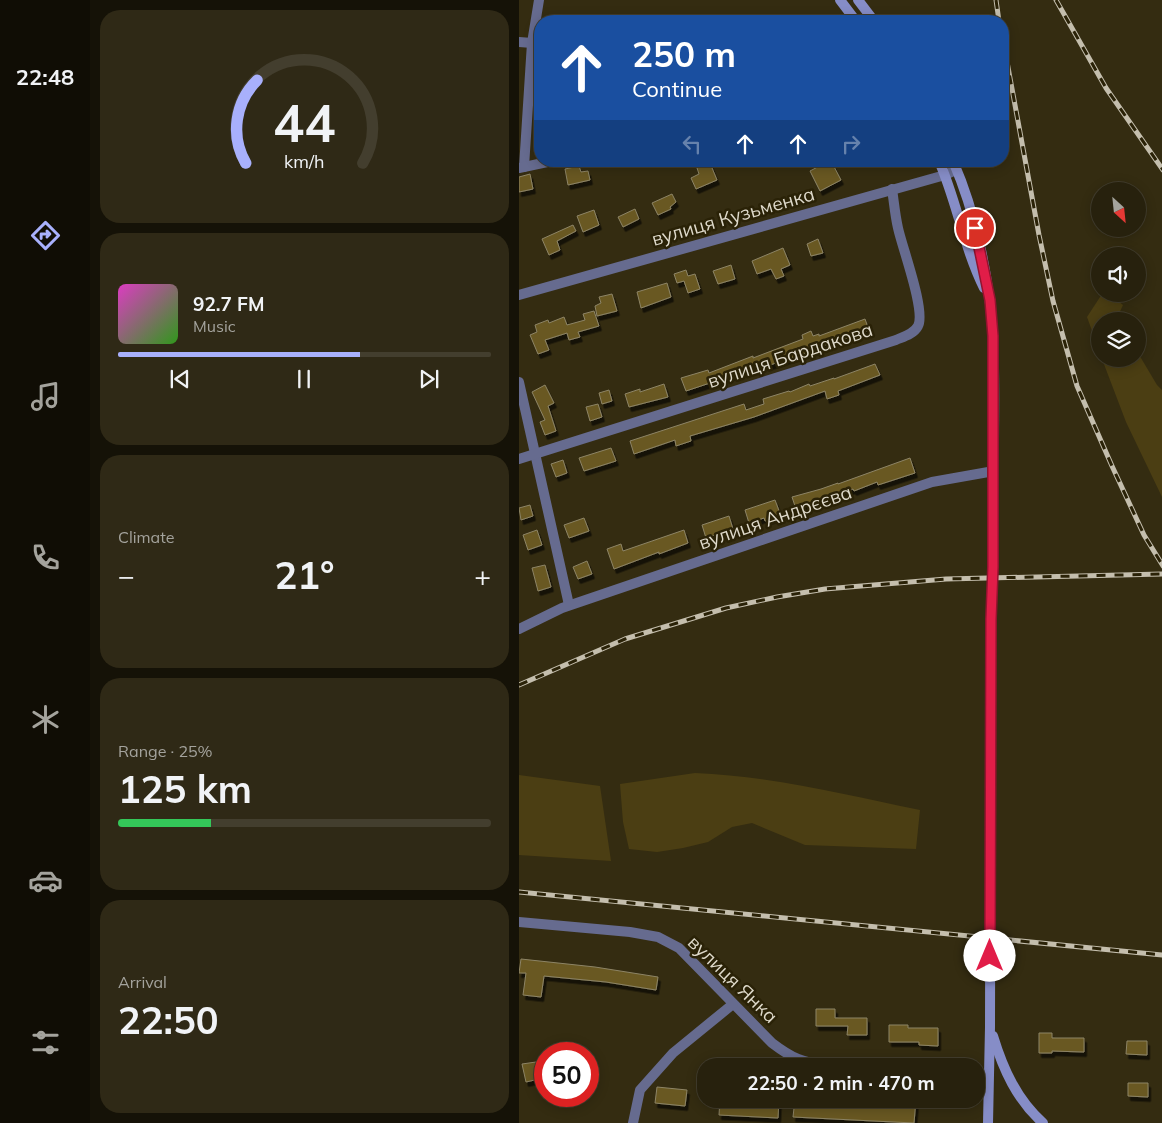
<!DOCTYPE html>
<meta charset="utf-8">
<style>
:root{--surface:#27210d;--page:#2f2916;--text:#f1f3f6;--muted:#a4a39d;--line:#433e2e;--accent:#a8b0fc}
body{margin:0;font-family:Mulish,sans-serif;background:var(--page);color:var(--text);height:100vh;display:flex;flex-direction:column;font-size:19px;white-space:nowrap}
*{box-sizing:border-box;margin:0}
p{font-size:16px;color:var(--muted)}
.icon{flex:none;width:28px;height:28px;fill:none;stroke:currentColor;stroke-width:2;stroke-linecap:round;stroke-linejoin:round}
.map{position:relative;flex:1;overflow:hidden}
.details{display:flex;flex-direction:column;gap:10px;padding:10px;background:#151207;width:429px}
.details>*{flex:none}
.banner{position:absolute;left:15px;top:15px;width:475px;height:152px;border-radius:20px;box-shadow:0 2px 12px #0003,0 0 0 1px var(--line);background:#1a4fa0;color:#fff;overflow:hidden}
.needle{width:32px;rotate:153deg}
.controls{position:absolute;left:572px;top:182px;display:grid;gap:10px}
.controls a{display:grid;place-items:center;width:55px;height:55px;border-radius:50%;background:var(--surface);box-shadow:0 2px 12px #0003,0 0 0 1px var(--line);font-size:25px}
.speed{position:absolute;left:15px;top:1042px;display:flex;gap:10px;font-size:25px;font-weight:700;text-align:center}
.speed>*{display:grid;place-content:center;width:65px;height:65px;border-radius:50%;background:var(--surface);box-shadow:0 2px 12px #0003,0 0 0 1px var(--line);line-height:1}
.speed .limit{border:8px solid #d22;background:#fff;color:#111}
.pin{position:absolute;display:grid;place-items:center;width:42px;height:42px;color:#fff;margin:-21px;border:2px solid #fff;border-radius:50%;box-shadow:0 1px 5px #0007}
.me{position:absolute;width:55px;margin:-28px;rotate:0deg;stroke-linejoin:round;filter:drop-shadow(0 0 4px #0008)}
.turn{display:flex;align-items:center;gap:18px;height:105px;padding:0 15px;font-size:22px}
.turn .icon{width:65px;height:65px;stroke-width:2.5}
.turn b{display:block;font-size:35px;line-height:42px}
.lanes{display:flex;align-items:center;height:48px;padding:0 15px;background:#0003;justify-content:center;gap:25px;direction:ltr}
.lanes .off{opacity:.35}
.big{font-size:38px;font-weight:700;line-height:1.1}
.details .tile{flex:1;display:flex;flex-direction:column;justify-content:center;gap:8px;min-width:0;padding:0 18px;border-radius:20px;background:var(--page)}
.details .dial{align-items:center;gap:0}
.dial svg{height:130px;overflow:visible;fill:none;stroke:var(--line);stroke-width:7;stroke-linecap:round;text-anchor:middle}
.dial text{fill:var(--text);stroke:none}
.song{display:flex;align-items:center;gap:15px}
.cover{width:60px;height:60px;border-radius:8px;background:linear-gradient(135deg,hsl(310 70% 55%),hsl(110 70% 35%))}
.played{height:5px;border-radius:2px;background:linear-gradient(90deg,var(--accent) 65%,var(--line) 65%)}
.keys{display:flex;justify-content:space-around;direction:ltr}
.heat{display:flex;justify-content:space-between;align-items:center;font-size:28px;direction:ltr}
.charge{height:8px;border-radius:4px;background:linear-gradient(90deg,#34c759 25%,var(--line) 0)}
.trip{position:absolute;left:178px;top:1058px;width:288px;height:50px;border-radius:20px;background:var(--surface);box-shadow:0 2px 12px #0003,0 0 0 1px var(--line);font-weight:700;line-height:50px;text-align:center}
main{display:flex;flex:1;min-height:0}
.tabs{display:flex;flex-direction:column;width:90px;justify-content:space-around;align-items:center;background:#100d05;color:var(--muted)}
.tabs .icon{width:35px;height:35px}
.tabs .current{color:var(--accent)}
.tabs b{font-size:22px;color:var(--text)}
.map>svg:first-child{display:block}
.green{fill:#4b3e13}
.building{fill:#695921;stroke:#8d8466;filter:url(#shadow)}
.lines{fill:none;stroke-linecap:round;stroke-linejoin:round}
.lane{stroke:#666b8f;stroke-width:5.5}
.street{stroke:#666b8f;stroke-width:10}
.secondary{stroke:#868dc7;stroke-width:10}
.rail-casing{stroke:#c4bead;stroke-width:5}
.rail{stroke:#2a2207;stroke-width:3;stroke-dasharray:9;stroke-linecap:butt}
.route-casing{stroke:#92132f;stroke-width:12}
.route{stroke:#e11d48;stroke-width:9}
.labels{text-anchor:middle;stroke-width:5;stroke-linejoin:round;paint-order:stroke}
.street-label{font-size:19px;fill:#ded9ca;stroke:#2a2207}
</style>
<main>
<nav class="tabs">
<b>22:48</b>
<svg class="icon current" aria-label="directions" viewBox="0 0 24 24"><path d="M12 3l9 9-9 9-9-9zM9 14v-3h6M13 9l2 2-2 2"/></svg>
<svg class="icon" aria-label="music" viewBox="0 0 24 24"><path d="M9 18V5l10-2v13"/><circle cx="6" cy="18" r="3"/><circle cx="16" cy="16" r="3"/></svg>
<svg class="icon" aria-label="phone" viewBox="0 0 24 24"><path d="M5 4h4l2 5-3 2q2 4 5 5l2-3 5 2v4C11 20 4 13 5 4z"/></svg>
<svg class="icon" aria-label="climate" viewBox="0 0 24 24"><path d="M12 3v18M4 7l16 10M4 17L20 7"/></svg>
<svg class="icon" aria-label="car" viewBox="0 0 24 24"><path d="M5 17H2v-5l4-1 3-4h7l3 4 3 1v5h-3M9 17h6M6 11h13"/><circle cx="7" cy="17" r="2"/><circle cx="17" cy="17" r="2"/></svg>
<svg class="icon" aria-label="filters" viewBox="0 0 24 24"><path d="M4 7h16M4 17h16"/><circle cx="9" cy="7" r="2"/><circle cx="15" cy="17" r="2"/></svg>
</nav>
<section class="details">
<div class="tile dial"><svg viewBox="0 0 100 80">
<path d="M14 69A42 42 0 1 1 86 69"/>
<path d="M14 69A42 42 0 0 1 21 18" stroke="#a8b0fc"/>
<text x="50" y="56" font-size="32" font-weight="700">44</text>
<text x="50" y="72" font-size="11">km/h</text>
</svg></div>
<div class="tile">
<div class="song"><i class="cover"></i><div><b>92.7 FM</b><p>Music</p></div></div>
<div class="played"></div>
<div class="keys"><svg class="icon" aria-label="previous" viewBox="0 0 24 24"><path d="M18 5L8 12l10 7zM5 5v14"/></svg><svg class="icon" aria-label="pause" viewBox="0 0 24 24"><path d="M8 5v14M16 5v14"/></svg><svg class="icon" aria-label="next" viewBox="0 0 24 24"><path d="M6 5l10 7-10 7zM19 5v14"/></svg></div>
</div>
<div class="tile"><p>Climate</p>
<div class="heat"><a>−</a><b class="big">21°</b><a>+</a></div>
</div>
<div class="tile"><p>Range · 25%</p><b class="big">125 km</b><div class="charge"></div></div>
<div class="tile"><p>Arrival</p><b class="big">22:50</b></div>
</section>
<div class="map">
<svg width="644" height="1123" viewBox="0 0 644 1123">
<defs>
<filter id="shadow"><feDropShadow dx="2.5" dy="4.5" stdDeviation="0" flood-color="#0009"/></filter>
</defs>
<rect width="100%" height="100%" fill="#342c11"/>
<g class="green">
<polygon points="583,294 590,294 604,305 598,318 600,321 581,321 581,353 568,317"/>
<polygon points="619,353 638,385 643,390 643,497 607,422 583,359 619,359"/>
<path d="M176 773C252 776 327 795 401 810L397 849 286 845 233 823 213 827 189 842 164 848 138 852 110 849 104 822 101 784Z"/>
<polygon points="0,775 81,786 92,861 0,855"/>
</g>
<g class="building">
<polygon points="310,161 312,161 322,180 301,191 291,171"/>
<polygon points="191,163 198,180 177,189 172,178 180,174 178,168"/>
<polygon points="60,166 62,172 69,171 71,180 49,185 46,169"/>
<polygon points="11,174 14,189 0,192 0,177"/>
<polygon points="153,194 157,202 151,207 152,209 139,215 133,203"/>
<polygon points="116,209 120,219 104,227 99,217"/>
<polygon points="75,210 80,225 64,232 58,216"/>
<polygon points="54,225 57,231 38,241 41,250 30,255 23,239"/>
<polygon points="299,239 304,253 292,256 288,244"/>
<polygon points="264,248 271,265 262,269 265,276 257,279 252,269 238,274 233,261"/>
<polygon points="212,265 216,279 199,284 194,271"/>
<polygon points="167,270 169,276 176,274 181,289 169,293 165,281 158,283 155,274"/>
<polygon points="148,283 152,297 122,308 118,292"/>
<polygon points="93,294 98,311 78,316 76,306 82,303 80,297"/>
<polygon points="75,311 80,326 59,332 61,337 50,340 48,333 26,340 30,350 19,354 11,335 18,332 16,325 29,320 30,323 45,317 48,325 66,320 64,314"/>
<polygon points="346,319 350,330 318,342 317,340 290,352 248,366 248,364 167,391 162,378 189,370 190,373 234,356 234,358 284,339 283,335 292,331 294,336 300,334 300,336"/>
<polygon points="356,364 361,375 319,391 320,395 308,399 306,391 235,417 171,436 172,441 157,446 156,440 115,454 111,441 225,404 227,410 245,404 244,399 270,391 271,392 290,384 291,386 315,378 315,379"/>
<polygon points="145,384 149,397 110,407 106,394 121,389 121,392"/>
<polygon points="26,385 35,403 29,406 37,431 26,435 21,422 26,420 13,392"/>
<polygon points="90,390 93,401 83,404 80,393"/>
<polygon points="79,404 83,417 71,421 67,407"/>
<polygon points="92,448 97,461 65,471 60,458"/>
<polygon points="391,458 396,473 359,485 358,482 335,491 334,489 294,505 294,504 277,509 273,497 302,489 319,483 319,484"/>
<polygon points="44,460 48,473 37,477 32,464"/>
<polygon points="256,500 262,516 246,521 245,518 230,523 226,510"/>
<polygon points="11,505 14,516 2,520 0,508"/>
<polygon points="210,516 214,529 187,538 183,525"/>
<polygon points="65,518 70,531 50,538 45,525"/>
<polygon points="18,530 23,545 9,550 4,535"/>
<polygon points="165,530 169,543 140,554 140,552 95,569 88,549 102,544 104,551"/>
<polygon points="68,561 73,574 59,579 54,567"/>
<polygon points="26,565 32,587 19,591 13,568"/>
<polygon points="2,959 76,967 139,977 137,990 87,982 25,976 22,997 4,995 7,973 0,973"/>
<polygon points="297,1009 316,1009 316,1018 348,1018 348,1035 328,1035 329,1026 297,1026"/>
<polygon points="370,1025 389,1025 389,1028 419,1028 419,1046 400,1045 400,1042 370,1042"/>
<polygon points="520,1033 533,1033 533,1038 565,1038 565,1052 533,1051 533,1053 520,1053"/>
<polygon points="608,1041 628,1041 628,1055 607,1054"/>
<polygon points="17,1062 20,1079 7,1082 3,1064"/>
<polygon points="609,1083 629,1083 629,1097 609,1096"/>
<polygon points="138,1087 168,1090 166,1106 136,1103"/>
<polygon points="201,1099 260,1099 259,1118 200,1115"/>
<polygon points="276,1099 397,1099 395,1123 274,1117"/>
</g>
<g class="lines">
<polyline class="lane" points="355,20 371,18 381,21"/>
<g class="street">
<polyline points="0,42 13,43"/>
<polyline points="5,167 13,43 20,0"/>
<polyline points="0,168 33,161"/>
<polyline points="0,295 426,175 437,170"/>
<polyline points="0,382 50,605"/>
<path d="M0 459 377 340C384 337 395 334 399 326 407 311 383 247 379 228 376 215 375 202 373 189"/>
<polyline points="0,629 43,608 413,482 475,471"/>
<path d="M0 922 111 932 139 937 160 948 253 1043C274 1059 283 1062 308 1066"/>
<polyline points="114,1123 121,1090 154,1053 214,1004"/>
</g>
<g class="secondary">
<polyline points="321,0 337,21"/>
<polyline points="339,0 355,21"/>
<path d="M420 161C438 202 445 248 465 288"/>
<path d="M434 161C457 213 470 278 474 334 476 372 475 410 475 448 475 505 475 562 472 619L471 1027 469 1123"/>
<path d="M474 1036C484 1069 498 1100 524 1123"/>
</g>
<defs>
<g id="rail">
<polyline points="477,0 480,21"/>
<polyline points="537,0 587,88 644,170"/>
<polyline points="484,40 520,235 534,301 558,386 593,466 625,535 644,566"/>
<polyline points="0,685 106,639 207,608 258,597 306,589 427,579 644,574"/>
<polyline points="0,892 644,955"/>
</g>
</defs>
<use href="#rail" class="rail-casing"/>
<use href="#rail" class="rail"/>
</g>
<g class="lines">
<defs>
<polyline id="route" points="456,228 471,300 474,336 474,567 472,619 471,956"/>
</defs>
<use href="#route" class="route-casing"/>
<use href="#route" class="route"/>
</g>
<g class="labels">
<g class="street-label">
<text transform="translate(214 216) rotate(-16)" y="7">вулиця Кузьменка</text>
<text transform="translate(271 355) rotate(-18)" y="7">вулиця Бардакова</text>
<text transform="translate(256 517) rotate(-19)" y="7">вулиця Андрєєва</text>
<text transform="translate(214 979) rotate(44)" y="7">вулиця Янка</text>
</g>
</g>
</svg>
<div class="controls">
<a><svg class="needle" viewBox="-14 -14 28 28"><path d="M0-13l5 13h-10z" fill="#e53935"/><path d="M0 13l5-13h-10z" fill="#a4a39d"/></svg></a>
<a><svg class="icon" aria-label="sound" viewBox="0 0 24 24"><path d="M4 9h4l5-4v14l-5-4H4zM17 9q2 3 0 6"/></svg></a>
<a><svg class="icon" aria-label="layers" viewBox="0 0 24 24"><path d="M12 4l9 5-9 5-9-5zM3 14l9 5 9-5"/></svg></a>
</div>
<div class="speed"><div class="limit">50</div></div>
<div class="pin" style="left:456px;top:228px;background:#d93025"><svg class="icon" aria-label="arrive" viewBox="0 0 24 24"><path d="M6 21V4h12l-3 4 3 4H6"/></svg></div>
<svg class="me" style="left:471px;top:956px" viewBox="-20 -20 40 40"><circle r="19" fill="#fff"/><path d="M0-13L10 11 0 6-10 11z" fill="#e11d48"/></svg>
<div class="trip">22:50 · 2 min · 470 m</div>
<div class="banner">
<div class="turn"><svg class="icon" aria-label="ahead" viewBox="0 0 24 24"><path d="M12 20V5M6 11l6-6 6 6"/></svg><div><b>250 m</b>Continue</div></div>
<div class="lanes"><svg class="icon off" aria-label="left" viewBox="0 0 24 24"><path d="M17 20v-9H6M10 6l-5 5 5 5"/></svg><svg class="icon" aria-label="ahead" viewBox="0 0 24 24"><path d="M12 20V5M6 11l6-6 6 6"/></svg><svg class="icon" aria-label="ahead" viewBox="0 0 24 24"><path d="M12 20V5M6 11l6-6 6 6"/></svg><svg class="icon off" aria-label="right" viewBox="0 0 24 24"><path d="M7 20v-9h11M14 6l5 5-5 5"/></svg></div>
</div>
</div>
</main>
